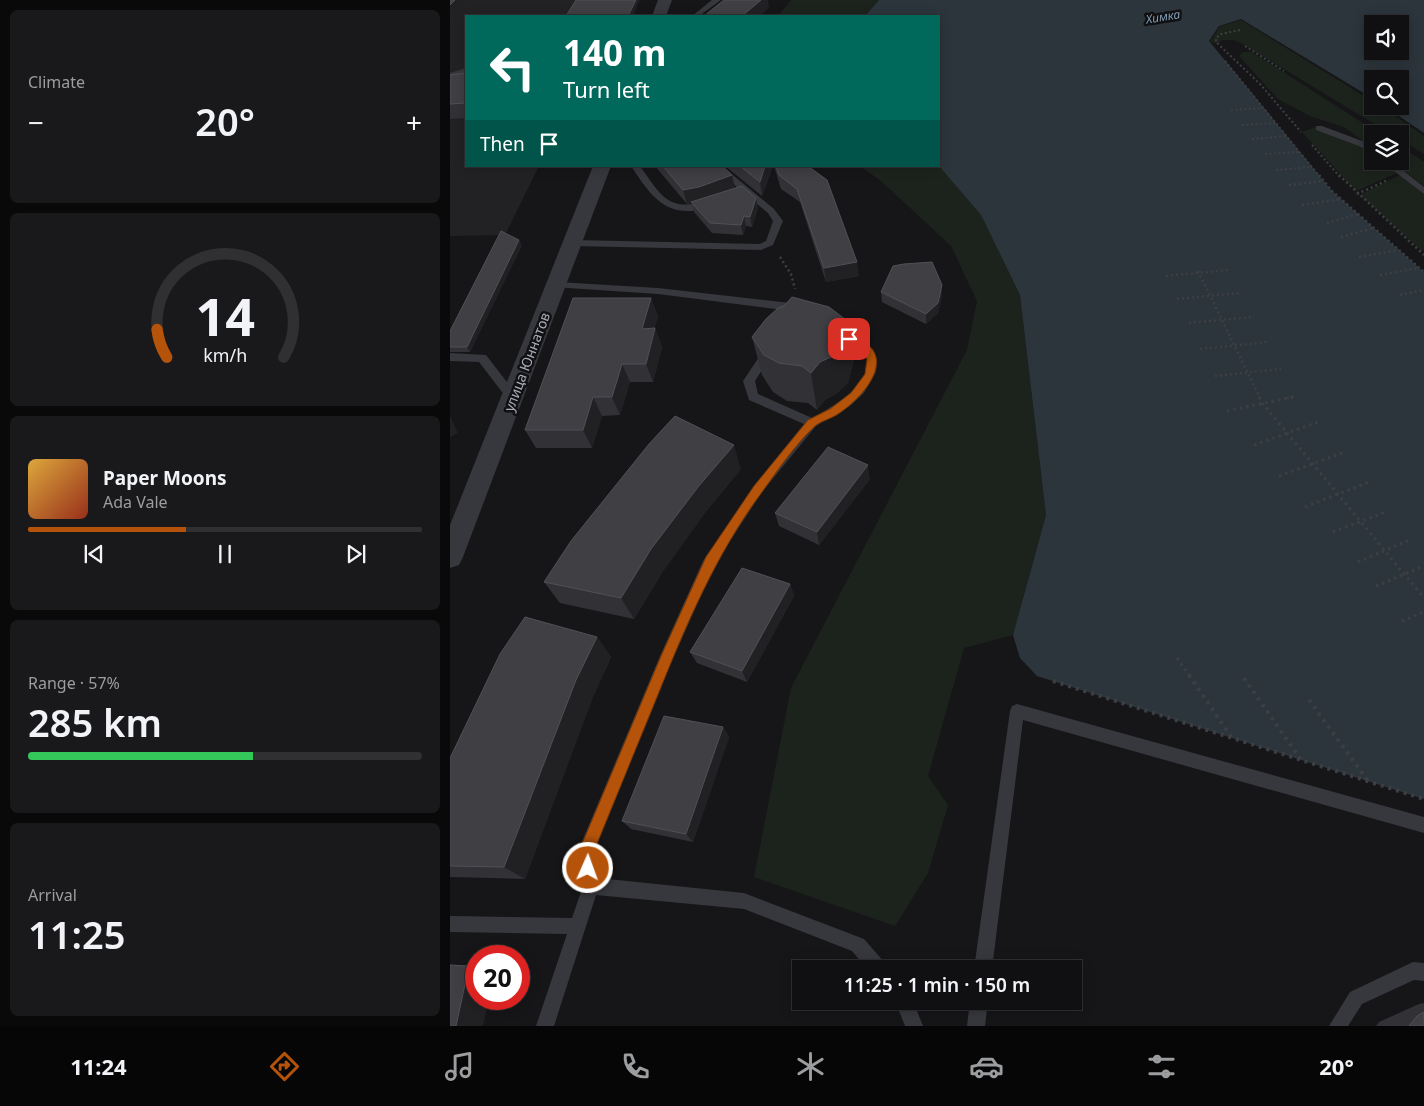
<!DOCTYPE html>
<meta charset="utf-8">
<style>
:root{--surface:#101012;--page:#19191b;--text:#f1f3f6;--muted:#9c9d9f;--line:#303032;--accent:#b45309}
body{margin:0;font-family:"Noto Sans",sans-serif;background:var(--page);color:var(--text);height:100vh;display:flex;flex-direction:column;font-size:19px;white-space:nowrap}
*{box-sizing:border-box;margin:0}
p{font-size:16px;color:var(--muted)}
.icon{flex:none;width:28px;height:28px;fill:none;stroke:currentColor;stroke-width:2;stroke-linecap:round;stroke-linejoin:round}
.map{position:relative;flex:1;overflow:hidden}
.details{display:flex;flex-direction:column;gap:10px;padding:10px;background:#09090a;width:450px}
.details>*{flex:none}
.hud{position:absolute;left:15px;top:15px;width:475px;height:152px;border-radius:0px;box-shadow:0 2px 12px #0003,0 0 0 1px var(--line);background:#00695c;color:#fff;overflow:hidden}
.tools{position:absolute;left:914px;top:15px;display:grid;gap:10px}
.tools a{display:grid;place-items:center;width:45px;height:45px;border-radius:0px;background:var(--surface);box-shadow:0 2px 12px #0003,0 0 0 1px var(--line);font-size:25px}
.speed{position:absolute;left:15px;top:945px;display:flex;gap:10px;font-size:25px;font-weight:700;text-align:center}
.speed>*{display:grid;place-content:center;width:65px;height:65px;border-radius:50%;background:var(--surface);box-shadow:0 2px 12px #0003,0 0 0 1px var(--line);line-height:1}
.speed .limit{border:8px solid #d22;background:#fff;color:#111}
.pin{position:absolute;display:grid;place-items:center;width:42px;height:42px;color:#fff;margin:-21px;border-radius:10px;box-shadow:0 2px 8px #0006}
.me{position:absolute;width:55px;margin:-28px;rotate:2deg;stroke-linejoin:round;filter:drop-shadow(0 0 4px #0008)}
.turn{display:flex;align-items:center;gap:18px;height:105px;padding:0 15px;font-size:22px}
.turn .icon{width:65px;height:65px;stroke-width:2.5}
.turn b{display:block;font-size:35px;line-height:42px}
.then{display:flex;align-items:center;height:48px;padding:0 15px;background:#0003;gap:10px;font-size:19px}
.big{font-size:38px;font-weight:600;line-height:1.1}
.details .tile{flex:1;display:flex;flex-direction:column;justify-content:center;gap:8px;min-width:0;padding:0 18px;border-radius:8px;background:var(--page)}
.details .dial{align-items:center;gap:0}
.dial svg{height:130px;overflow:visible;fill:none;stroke:var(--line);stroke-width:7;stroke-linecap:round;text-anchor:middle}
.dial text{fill:var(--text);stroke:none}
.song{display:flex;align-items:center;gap:15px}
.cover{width:60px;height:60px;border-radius:8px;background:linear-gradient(135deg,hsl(40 70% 55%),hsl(10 70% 35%))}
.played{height:5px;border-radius:2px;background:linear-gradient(90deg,var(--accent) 40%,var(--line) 40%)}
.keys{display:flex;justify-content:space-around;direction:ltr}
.heat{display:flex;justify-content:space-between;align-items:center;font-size:28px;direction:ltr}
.charge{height:8px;border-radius:4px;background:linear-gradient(90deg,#34c759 57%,var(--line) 0)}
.trip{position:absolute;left:342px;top:960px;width:290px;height:50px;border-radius:0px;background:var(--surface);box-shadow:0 2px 12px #0003,0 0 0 1px var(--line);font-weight:600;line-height:50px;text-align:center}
.tabs{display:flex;height:80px;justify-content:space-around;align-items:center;background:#060607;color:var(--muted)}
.tabs .icon{width:35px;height:35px}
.tabs .current{color:var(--accent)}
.tabs b{font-size:22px;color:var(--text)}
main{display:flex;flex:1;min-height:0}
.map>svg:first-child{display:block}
.built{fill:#222225}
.green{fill:#1c231d}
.water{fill:#2c353c;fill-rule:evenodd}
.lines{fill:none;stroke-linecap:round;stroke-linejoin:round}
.path-far3{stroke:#3d3f44;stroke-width:2;stroke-dasharray:2 2.5;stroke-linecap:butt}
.path-far2{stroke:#3d3f44;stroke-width:2.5;stroke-dasharray:2 3;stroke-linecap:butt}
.path-far1{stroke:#3d3f44;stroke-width:3;stroke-dasharray:2.5 4;stroke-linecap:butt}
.path{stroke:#3d3f44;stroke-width:4;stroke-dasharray:3 5;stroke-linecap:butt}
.service{fill:#37383d;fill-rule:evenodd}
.minor{fill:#37383d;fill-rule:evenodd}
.wall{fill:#323236}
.shaded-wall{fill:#212124}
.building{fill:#3f3f44;stroke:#4f5156}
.route{fill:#b45309;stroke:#753606}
.labels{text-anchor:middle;stroke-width:5;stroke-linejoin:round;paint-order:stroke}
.far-water-label{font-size:12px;font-style:italic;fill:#7f9bb3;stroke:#111113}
.street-label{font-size:14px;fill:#a8adb8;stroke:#111113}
</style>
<main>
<section class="details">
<div class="tile"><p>Climate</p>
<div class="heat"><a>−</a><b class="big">20°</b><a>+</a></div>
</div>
<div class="tile dial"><svg viewBox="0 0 100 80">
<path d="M14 69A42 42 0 1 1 86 69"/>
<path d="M14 69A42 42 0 0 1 8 52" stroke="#b45309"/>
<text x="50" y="56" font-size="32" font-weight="700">14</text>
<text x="50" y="72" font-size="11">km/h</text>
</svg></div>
<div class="tile">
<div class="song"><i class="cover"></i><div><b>Paper Moons</b><p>Ada Vale</p></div></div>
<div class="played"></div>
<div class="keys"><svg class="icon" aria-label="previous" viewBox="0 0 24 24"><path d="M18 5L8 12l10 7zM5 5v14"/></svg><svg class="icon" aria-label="pause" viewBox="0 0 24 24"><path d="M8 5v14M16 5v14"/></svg><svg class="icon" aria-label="next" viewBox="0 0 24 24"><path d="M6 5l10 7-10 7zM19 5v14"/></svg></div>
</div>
<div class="tile"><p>Range · 57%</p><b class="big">285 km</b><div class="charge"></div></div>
<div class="tile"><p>Arrival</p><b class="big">11:25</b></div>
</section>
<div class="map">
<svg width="974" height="1026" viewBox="0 0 974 1026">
<rect width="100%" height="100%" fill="#161618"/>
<polygon class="built" points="0,0 174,0 166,16 16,16 16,166 89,166 55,235 0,236"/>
<g class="green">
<polygon points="341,0 429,0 415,16 328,16"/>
<polygon points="791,20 922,101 922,106 931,106 974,136 974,154 950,139 950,134 941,134 791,43 784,40 772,40 768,44 760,42 770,26"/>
<polygon points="793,52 801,52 816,61 930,134 922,134 922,148 894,127 860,116 828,99 789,56"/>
<polygon points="865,127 909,143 922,154 922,161 932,161 947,173 906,191 852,132"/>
<polygon points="950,146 974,162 974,186 941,161 950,161"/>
<polygon points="410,166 489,166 531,215 570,295 596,515 563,635 514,648 478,776 498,805 478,873 445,926 304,877 341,688 517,350 527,301 501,246 431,181"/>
<polygon points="950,175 974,194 974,250 972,251 910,195"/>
</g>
<path class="water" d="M429 0H974V133L934 106H950V79H922V98L791 19 769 26 759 41 882 191 974 272V799L587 676 570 658 563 635 596 515 570 295 531 215 489 166V16H415ZM922 24H950V51H922Z"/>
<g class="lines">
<g class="path-far3">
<polyline points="790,30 771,34 766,38 766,42 810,84 851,132"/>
<polyline points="795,46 834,71"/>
<polyline points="775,61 870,177"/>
<polyline points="781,110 813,108"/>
<polyline points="792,125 825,123"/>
<polyline points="802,139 837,136"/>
<polyline points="862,145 890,177"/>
<polyline points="815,154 849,152"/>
<polyline points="826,170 862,167"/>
</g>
<g class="path-far2">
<polyline points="869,175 882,191 974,272"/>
<polyline points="889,175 974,255"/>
<polyline points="839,185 874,181"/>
<polyline points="907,194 936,181"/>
<polyline points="852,205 891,199"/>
<polyline points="877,223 908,214"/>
<polyline points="891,237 923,228"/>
<polyline points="330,257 341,274 345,289"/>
<polyline points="909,257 949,250"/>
<polyline points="748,271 810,398"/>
<polyline points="930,275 969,268"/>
<polyline points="716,276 778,270"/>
<polyline points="950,295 974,290"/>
<polyline points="727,299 790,293"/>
<polyline points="739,323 801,317"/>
<polyline points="750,349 818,342"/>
<polyline points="765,376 831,369"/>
<polyline points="837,398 847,396"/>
</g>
<g class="path-far1">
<polyline points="809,397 813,404 974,598"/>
<polyline points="777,411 843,397"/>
<polyline points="804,445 868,422"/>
<polyline points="829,476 895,452"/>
<polyline points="855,507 919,482"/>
<polyline points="883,532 938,511"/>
<polyline points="908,562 962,539"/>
<polyline points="926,586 974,566"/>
<polyline points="952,621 974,612"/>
<polyline points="727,658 740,676"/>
</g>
<g class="path">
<polyline points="739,675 782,738"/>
<polyline points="794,678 851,760"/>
<polyline points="603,681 974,799"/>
<polyline points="859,700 918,781"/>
</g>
<g class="service">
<polygon points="262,0 271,0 249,16 242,16"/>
<polygon points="16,68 16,73 0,78 0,73"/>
<polygon points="866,126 872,126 915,142 922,147 922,153 909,146 866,130"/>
<polygon points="931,161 941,161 974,187 974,194"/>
<path d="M181 166H190C212 197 218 212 258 201L263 204C257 208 248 211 241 211 210 213 196 188 181 166Z"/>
<polygon points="262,166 272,166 324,209 333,221 323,245 311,250 124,246 119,243 124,240 310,244 316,241 323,221 318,213"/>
<polygon points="107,282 208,288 349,304 354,308 349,312 208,294 103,287 103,283"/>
<path d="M387 330 416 341 427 358 426 372 414 393 400 406 366 426 312 492 265 564 224 656 144 851 148 878 294 893 414 939 435 963 438 969H417L402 951 294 909 146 895 104 1026H86L117 934 0 932V916L122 918 133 886 128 851 210 656 253 561 304 486 354 424 299 400 293 381 315 348H323L324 351 305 381 308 394 362 418C381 408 439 375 409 347 403 342 391 340 383 337L382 334Z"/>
<polygon points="0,353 36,355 67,395 69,398 67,401 59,401 29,362 0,361"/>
<polygon points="567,704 974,817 974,833 573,720 542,969 524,969 560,711 562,706"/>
<polygon points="963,962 974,963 974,981 964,980 912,1004 898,1026 879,1026 900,992"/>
<polygon points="445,1001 463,1001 473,1026 455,1026"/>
<polygon points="520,1001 538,1001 535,1026 517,1026"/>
</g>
<g class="minor">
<polygon points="208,0 222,0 216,16 202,16"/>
<polygon points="143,166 161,166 13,557 9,565 0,568 0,525"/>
</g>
</g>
<g class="wall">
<polygon points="16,73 16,118 0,119 0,75"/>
<polygon points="205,166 272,166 285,188 306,198 308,208 302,227 296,226 293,235 262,233 244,212 242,203 237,204"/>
<polygon points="275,166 323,166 312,196"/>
<polygon points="324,166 358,166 409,276 376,282 350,202 331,189"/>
<polygon points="72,245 20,352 0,352 0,331"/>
<polygon points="492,285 492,295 488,313 476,324 432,302 431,292"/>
<polygon points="201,298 208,317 204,328 205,328 212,347 203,382 180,382 170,415 152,416 142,448 86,448 75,430"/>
<polygon points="302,337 404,360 398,383 386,394 376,399 367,410 358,403 337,401 323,392 312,375"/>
<polygon points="291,469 257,510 213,571 184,619 110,603 94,582"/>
<polygon points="420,479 369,545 329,526 325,513"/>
<polygon points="340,584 344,596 297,682 247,663 240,652"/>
<polygon points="147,637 161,657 142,699 75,879 0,877 0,758"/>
<polygon points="273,727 279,737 243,842 181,829 172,821"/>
<polygon points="974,1003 974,1026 926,1026 929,1022 969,1004"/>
</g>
<g class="shaded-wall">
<polygon points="5,0 18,0 0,19 0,5"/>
<polygon points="186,0 190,0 183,16 178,16"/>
<polygon points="311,0 318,0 319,8 310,16 292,16"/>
<polygon points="315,166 323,166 312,196 310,182"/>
<polygon points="282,175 285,188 252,201 237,204 233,190"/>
<polygon points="306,198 308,208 302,227 300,217"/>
<polygon points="294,216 296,226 293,235 291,225"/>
<polygon points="69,240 72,245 20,352 17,347"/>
<polygon points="407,262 409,276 376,282 374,268"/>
<polygon points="492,285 492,295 488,313 476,324 476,314"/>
<polygon points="201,298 208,317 199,347 192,329"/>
<polygon points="400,323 404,360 398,383 386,394 376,399 367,410 361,373"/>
<polygon points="205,328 212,347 203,382 196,364"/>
<polygon points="172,364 180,382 170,415 162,397"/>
<polygon points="143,397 152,416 142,448 133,430"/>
<polygon points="0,416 8,433 0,437"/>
<polygon points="284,445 291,469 257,510 213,571 184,619 171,598 201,549 248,487"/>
<polygon points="418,465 420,479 369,545 367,532"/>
<polygon points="340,584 344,596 297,682 292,671"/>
<polygon points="147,637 161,657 142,699 75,879 54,867 126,680"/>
<polygon points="273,727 279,737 243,842 236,834"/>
<polygon points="19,966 26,968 26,999 39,999 33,1026 6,1026"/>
</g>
<g class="building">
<polygon points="0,0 5,0 0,5"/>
<polygon points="126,0 186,0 178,16 116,16"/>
<polygon points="274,0 311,0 292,16 254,16"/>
<polygon points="16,73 16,103 0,104 0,75"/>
<polygon points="213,166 272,166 282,175 249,187 233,190"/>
<polygon points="290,166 315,166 310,182"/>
<polygon points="326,166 358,166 377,180 407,262 374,268 347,189 329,175"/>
<polygon points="292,186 306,198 300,217 294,216 291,225 260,223 241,202"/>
<polygon points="51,231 69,240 17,347 0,347 0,331"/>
<polygon points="482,262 492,285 488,303 476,314 431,292 443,266 454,264"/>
<polygon points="342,297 379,307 400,323 394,346 381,357 370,362 361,373 352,366 329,363 314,355 302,337 316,319 328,308 334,306"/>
<polygon points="123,298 201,298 192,329 205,328 196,364 172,364 162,397 143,397 133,430 75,430"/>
<polygon points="225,416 284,445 248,487 201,549 171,598 94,582 121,541 199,444"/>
<polygon points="378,447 418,465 367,532 325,513"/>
<polygon points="292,568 340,584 292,671 240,652"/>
<polygon points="75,617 147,637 126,680 54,867 0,866 0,758 50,654"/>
<polygon points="214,716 273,727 236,834 172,821"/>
<polygon points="0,965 19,966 6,1026 0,1026"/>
<polygon points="974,1012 974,1026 959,1026 967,1016"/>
</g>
<path class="route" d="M399 335C452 351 417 395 388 414 381 419 370 421 364 427 345 445 328 470 312 492 266 554 236 625 207 697 186 748 165 800 144 851L146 868 144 874 138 876 133 874 129 851 211 656 256 557 304 486 358 420 380 409 401 393 415 374 417 359 408 347 395 341V336Z"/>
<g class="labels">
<g class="far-water-label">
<text transform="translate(713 17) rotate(-9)" y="4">Химка</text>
</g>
<g class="street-label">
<text transform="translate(77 362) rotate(-69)" y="5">улица Юннатов</text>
</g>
</g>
</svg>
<div class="tools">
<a><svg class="icon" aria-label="sound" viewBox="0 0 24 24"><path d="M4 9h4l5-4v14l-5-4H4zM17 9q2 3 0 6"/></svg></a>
<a><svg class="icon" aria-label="search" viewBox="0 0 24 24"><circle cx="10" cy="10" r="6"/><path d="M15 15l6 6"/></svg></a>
<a><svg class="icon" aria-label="layers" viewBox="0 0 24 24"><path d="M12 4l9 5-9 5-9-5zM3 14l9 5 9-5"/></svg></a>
</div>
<div class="speed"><div class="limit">20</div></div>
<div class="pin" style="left:399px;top:339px;background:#d93025"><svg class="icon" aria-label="arrive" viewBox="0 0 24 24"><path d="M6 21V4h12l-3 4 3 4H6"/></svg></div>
<svg class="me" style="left:138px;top:868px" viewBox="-20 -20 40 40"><circle r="17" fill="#b45309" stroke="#fff" stroke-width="3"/><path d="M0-11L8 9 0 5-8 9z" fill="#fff"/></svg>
<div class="trip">11:25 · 1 min · 150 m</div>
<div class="hud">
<div class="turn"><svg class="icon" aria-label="left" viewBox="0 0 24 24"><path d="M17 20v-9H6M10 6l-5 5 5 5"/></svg><div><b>140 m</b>Turn left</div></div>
<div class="then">Then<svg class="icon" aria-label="arrive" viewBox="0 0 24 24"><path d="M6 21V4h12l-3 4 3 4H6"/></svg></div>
</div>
</div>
</main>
<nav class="tabs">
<b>11:24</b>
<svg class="icon current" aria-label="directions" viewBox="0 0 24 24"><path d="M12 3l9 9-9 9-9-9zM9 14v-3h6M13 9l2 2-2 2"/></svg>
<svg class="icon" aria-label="music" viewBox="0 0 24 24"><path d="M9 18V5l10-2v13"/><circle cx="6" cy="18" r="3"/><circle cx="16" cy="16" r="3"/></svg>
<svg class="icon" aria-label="phone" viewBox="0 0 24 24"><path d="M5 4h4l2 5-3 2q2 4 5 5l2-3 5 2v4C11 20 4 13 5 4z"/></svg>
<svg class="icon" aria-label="climate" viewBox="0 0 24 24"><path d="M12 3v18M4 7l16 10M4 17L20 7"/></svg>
<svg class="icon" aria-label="car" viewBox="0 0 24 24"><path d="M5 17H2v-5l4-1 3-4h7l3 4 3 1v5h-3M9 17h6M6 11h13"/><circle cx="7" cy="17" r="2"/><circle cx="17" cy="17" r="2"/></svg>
<svg class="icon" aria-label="filters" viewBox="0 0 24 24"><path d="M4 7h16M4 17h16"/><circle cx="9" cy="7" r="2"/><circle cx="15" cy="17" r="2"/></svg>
<b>20°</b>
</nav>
